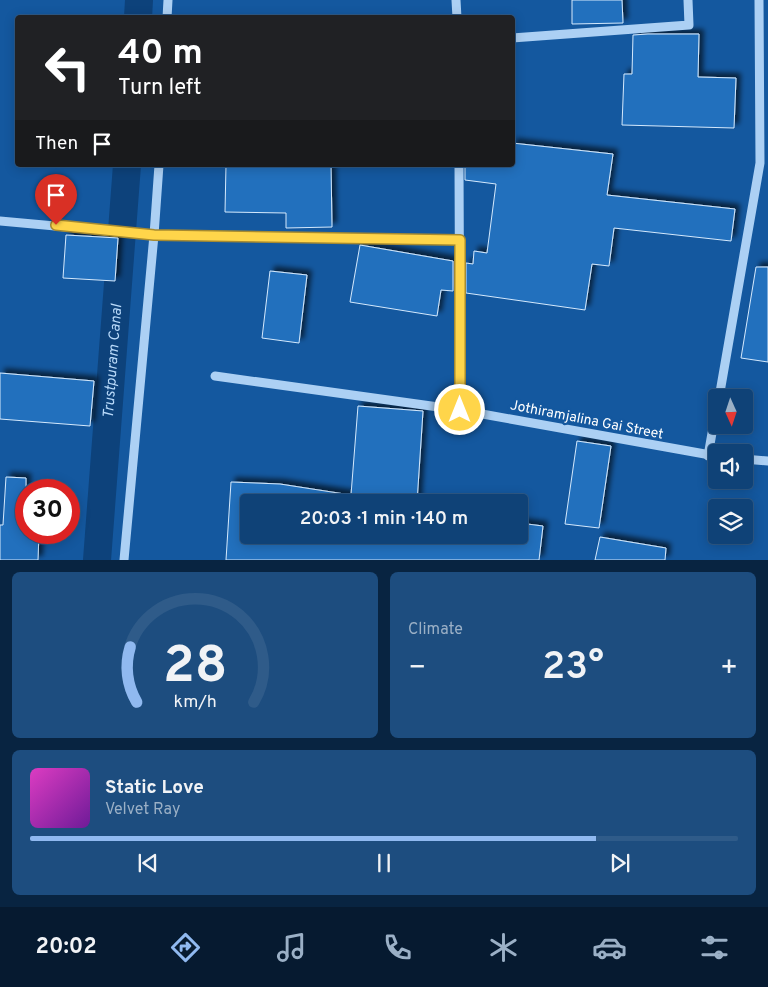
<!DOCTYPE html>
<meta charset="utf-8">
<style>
:root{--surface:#0f4277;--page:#1d4d7f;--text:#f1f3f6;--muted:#9bb0c6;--line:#2f5b89;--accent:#90b9f0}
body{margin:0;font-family:Overpass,sans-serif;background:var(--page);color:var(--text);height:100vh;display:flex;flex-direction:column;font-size:19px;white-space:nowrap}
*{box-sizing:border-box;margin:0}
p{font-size:16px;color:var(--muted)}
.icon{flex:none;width:28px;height:28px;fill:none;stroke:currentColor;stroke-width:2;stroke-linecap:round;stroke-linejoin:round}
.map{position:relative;height:560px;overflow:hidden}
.sheet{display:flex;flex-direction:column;gap:12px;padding:12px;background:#082441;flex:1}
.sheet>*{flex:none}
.guide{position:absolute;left:15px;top:15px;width:500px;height:152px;border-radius:5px;box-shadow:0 2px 12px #0003,0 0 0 1px var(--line);background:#202124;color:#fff;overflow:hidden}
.needle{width:32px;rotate:177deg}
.tools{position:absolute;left:708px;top:389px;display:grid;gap:10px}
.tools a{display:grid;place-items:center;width:45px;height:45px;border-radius:5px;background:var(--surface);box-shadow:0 2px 12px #0003,0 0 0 1px var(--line);font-size:25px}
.speed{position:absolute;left:15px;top:479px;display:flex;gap:10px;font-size:25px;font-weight:700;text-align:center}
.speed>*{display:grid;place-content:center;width:65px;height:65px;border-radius:50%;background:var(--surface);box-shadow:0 2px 12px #0003,0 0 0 1px var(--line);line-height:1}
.speed .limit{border:8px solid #d22;background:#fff;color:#111}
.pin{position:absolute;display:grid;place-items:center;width:42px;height:42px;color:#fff;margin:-51px -21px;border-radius:50% 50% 50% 0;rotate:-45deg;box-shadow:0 0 5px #0007}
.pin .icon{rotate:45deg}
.me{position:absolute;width:55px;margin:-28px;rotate:0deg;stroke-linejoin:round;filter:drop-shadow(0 0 4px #0008)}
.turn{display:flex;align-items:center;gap:18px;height:105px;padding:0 20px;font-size:22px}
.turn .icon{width:65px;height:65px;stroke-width:2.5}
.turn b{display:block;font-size:35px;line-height:42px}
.then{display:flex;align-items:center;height:48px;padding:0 20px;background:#0003;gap:10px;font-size:19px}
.big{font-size:38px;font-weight:600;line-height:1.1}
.sheet .widget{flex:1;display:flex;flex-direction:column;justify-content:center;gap:8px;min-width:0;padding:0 18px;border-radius:8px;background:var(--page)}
.sheet .dial{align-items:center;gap:0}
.dial svg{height:130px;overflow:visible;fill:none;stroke:var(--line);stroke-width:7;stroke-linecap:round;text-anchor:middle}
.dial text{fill:var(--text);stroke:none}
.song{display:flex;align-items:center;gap:15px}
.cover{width:60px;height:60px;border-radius:8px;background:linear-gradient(135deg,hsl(310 70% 55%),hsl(280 70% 35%))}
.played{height:5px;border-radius:2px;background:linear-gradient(90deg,var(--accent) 80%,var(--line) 80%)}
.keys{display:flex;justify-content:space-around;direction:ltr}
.heat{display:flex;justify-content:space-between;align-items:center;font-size:28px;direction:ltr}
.sheet .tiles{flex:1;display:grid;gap:12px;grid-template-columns:1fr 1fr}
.widget:last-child{grid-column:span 2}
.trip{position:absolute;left:240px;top:494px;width:288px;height:50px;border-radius:5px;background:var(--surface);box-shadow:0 2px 12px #0003,0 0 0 1px var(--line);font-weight:600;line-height:50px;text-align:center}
.tabs{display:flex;height:80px;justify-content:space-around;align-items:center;background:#061a30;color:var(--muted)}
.tabs .icon{width:35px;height:35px}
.tabs .on{color:var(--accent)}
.tabs b{font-size:22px;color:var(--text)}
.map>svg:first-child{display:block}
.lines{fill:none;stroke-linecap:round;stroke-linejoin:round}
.canal{stroke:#0d427b;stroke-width:28}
.building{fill:#2270bd;stroke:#d4e9fd;filter:url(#shadow)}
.minor{stroke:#acd0f4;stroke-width:9}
.route-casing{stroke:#a68a30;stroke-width:12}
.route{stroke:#ffd54a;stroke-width:9}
.labels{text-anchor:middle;stroke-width:5;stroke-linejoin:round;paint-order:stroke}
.street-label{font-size:14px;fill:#fff;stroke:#14589f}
.water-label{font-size:15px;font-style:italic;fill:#b9dafa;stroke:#14589f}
</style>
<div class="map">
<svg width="768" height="560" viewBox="0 0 768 560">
<defs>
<filter id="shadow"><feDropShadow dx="4.5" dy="-4.5" stdDeviation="2.5" flood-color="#0009"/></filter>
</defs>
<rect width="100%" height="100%" fill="#14589f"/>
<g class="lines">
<g class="canal">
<polyline points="138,18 139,0"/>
<path id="s1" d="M97 560 127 165"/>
</g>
</g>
<g class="building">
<polygon points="572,0 622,0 623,23 572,24"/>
<polygon points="648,34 699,34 698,77 736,78 734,128 622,125 624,74 632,74 633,35"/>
<polygon points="512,143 613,154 607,195 735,209 731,241 614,228 609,266 592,264 585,310 466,293 466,263 473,264 474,251 487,253 496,184 465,180 465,165 512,165"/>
<polygon points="226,165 331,165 332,227 286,228 286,213 225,212"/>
<polygon points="66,235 118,238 115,281 63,278"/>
<polygon points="360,245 453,261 453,291 441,290 437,316 350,302"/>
<polygon points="756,267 768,267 768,362 741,358"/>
<polygon points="270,271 307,275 299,343 262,338"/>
<polygon points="0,373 94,381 90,426 0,419"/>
<polygon points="358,406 423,411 417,502 249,502 249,535 519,535 519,523 543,526 539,560 226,560 231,482 280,484 351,495"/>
<polygon points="577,441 611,446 599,528 565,524"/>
<polygon points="6,477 26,478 26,532 39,532 38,560 0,560 0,525 3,525"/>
<polygon points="600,537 666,548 665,560 595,560"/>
</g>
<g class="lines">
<g class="minor">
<polyline points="456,0 457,18"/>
<polyline points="167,18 168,0"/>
<polyline points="512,38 689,25 688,0"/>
<polyline points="459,165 460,410"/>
<polyline points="0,221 154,235 460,240"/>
<polyline points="215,376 460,410 716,456"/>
<polyline points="719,398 760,163 759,0"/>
<polyline points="708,456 716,410"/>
<polyline points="744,459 768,461"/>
<polyline points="124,560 154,235 159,165"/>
</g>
</g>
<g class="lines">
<defs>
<polyline id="route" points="56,225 154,235 460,240 460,410"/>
</defs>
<use href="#route" class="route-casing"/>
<use href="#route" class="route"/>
</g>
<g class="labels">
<g class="street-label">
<text transform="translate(587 419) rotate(11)" y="5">Jothiramjalina Gai Street</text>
</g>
<g class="water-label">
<text dy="5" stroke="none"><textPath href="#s1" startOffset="199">Trustpuram Canal</textPath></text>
</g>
</g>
</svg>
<div class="tools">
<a><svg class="needle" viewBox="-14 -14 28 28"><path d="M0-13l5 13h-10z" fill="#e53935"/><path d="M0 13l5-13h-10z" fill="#9bb0c6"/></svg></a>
<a><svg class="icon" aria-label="sound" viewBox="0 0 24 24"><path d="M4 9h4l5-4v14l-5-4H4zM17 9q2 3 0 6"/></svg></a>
<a><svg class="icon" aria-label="layers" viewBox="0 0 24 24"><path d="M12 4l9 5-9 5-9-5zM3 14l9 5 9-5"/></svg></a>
</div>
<div class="speed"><div class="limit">30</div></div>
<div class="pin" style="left:56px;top:225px;background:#d93025"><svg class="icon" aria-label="arrive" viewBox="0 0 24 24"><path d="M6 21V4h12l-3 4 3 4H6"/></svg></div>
<svg class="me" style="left:460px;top:410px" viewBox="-20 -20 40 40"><circle r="17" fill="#ffd54a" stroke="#fff" stroke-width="3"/><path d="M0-11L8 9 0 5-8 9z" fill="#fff"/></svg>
<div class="trip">20:03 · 1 min · 140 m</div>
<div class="guide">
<div class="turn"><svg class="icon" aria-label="left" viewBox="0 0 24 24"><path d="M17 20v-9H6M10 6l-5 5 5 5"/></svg><div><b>40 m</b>Turn left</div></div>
<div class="then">Then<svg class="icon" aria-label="arrive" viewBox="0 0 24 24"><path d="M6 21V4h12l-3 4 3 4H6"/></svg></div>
</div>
</div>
<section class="sheet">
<div class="tiles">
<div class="widget dial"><svg viewBox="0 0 100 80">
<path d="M14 69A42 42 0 1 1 86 69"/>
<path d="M14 69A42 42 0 0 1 10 35" stroke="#90b9f0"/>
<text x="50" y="56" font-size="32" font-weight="700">28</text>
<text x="50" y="72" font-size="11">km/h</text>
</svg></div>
<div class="widget"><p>Climate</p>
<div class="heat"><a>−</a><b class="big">23°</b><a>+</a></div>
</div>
<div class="widget">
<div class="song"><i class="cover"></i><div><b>Static Love</b><p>Velvet Ray</p></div></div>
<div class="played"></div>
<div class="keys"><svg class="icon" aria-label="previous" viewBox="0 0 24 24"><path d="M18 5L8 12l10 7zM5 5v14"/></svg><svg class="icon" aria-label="pause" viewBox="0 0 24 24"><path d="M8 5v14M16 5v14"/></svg><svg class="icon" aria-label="next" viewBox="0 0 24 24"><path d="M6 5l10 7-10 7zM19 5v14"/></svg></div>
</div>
</div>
</section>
<nav class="tabs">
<b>20:02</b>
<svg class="icon on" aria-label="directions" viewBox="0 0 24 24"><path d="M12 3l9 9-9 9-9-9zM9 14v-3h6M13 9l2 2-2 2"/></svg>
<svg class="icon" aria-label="music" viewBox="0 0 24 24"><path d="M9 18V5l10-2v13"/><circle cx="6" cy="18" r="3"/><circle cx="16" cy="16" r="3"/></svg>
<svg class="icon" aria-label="phone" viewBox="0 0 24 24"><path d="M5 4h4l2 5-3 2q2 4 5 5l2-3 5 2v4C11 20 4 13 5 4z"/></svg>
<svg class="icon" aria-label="climate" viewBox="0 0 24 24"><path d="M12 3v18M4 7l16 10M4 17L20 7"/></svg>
<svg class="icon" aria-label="car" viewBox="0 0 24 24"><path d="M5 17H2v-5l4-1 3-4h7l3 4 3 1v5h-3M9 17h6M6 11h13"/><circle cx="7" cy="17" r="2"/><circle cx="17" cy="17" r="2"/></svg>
<svg class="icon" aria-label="filters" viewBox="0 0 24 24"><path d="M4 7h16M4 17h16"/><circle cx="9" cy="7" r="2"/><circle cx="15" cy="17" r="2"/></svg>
</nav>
